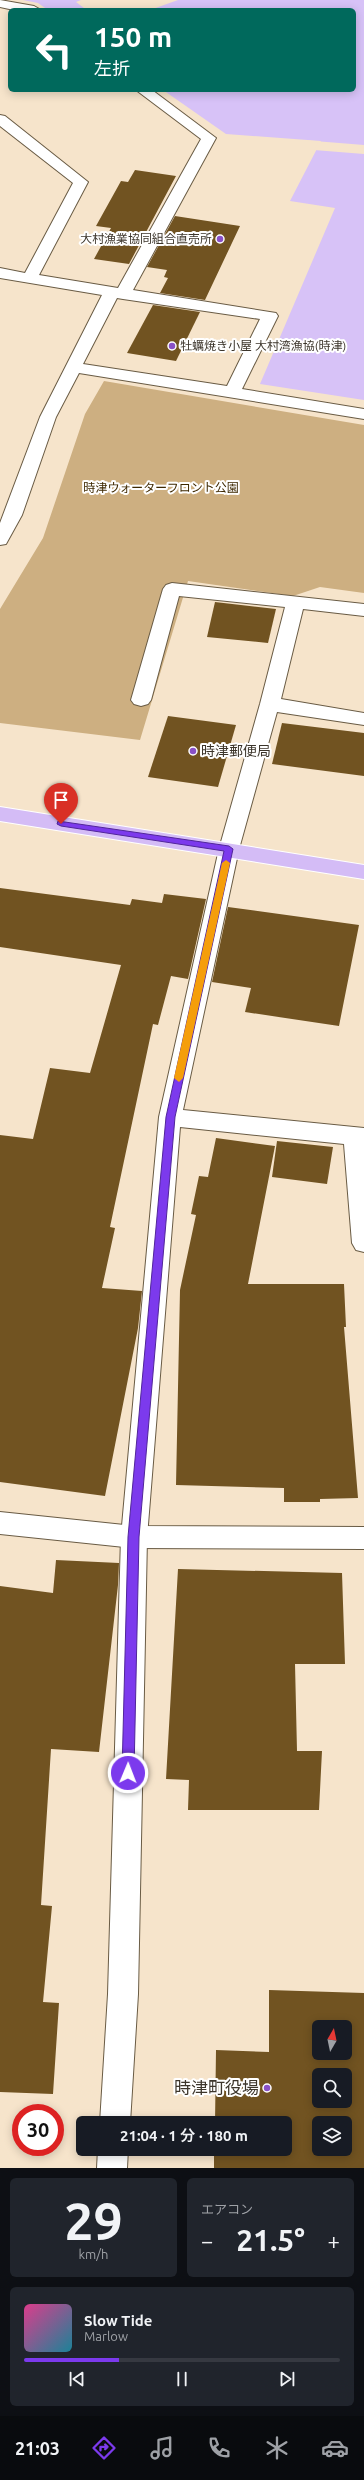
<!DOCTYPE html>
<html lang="ja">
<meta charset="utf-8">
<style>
:root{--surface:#171b24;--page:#20242c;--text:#f1f3f6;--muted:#9ea1a6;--line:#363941;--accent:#7c3aed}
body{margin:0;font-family:Ubuntu,"Noto Sans JP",sans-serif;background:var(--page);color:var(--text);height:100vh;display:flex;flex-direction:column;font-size:15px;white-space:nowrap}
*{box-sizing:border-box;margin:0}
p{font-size:13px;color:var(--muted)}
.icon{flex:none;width:22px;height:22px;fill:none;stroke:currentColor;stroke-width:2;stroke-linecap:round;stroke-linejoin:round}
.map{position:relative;height:2168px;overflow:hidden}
.panel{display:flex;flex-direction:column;gap:10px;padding:10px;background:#0d0f14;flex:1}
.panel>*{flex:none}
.hud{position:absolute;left:8px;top:8px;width:348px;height:84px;border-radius:6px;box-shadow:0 2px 10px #0003;background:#00695c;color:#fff;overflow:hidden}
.needle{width:26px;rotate:9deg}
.fabs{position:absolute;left:312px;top:2020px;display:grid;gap:8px}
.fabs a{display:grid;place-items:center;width:40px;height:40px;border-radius:6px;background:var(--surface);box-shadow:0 2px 10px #0003;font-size:20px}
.speed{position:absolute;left:12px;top:2104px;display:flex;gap:8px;font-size:20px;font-weight:700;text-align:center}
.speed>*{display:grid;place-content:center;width:52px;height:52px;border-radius:50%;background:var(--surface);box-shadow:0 2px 10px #0003;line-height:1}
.speed .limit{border:6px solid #d22;background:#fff;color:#111}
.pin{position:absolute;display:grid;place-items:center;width:34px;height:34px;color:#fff;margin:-41px -17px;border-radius:50% 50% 50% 0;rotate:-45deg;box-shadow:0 0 4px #0007}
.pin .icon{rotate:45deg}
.me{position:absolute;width:44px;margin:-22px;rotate:1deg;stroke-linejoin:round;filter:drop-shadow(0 0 3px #0008)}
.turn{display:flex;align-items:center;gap:14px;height:84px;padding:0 20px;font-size:18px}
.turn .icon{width:52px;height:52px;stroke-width:2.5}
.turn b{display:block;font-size:28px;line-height:34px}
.big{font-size:30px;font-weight:600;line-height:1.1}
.panel .widget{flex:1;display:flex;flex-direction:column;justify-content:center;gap:6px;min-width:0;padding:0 14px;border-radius:6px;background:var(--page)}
.panel .dial{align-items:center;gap:0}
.dial b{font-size:52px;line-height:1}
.song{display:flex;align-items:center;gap:12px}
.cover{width:48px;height:48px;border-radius:6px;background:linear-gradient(135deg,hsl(330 70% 55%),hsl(190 70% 35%))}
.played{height:4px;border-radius:2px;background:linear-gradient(90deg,var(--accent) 30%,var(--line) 30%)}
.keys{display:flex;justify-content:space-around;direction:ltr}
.heat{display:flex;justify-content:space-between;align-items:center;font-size:22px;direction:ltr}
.panel .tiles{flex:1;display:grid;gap:10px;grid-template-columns:1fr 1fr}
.widget:last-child{grid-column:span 2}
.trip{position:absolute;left:76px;top:2116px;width:216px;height:40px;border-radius:6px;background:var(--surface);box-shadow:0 2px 10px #0003;font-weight:600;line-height:40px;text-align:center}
.tabs{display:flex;height:64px;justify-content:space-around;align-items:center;background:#090b0e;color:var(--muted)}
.tabs .icon{width:28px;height:28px}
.tabs .current{color:var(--accent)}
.tabs b{font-size:18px;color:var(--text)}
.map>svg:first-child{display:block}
.green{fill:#cdaf81}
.water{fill:#d7c2f7}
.pier{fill:#f6e4cb}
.building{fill:#715321;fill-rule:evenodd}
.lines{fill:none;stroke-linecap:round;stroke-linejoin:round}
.minor-casing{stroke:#695b44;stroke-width:2}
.tertiary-casing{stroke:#695b44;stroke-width:2}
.trunk-casing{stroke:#fff;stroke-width:2}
.minor{fill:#fff;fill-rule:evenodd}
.tertiary{fill:#fff;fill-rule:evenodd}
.trunk{fill:#d4bcf6;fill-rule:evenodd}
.route{fill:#7c3aed;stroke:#51269a}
.slow{fill:#f59e0b}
.poi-dot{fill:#8950c7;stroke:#fff;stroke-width:1.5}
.labels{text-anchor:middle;stroke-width:4;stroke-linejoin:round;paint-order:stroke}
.far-poi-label{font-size:12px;fill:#3c352b;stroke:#fff;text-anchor:end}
.far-park-label{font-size:12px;fill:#3e2800;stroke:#fff}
.poi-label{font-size:14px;fill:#3c352b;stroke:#fff;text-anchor:start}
.near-poi-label{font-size:17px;fill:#3c352b;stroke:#fff;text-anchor:end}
</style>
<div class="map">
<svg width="364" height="2168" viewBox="0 0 364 2168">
<rect width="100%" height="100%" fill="#f6e4cb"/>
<polygon class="green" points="104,381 364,425 364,593 320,587 293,596 188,581 140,740 0,723 0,609 43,538 85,414"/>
<polygon class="water" points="23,0 364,0 364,400 260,384 335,208 290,201 321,141 226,134 163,90 354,90 354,10 48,10 38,3"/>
<g class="pier">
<polygon points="81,0 178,0 150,10 77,10 84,8 76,2"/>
<polygon points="302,140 364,145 364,154 314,150 318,143"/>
</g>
<g class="building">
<polygon points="135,170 176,176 129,264 94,259 111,228 96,226 121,181 128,182"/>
<polygon points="175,216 240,226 205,300 160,293 168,278 164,277 167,270 147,267"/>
<polygon points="153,305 200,312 176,361 127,353"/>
<polygon points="215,602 276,609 268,643 207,637"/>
<polygon points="168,716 236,725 218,787 148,777"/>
<polygon points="282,723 364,733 364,776 272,764"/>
<polygon points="0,888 130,905 132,899 162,903 164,894 206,899 188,979 171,976 158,1025 153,1024 110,1227 115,1228 102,1288 142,1291 138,1328 105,1496 0,1482 0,1135 33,1139 50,1068 90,1073 121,965 0,947"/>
<polygon points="228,907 359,925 339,1026 245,1012 251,988 212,982"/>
<polygon points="216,1138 275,1146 248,1284 344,1284 346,1327 344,1327 358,1498 320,1499 320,1502 284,1502 284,1488 176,1485 180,1290 196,1215 191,1214 199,1176 208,1177"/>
<polygon points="277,1141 333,1147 327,1184 272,1177"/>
<polygon points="56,1560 119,1563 118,1585 99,1752 51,1749 41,1905 52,1906 43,2002 59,2003 53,2094 0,2092 0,1586 53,1593"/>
<polygon points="178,1569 342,1573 345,1664 295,1664 297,1751 322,1751 319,1810 188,1810 189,1780 166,1779"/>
<path d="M269 1990 364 1993V2168H214V2149H285V2123H215L216 2050 269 2052ZM319 2027H345V2053H319ZM319 2075H345V2101H319ZM319 2123H345V2149H319Z"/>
</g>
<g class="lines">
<defs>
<g id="minor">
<polygon points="0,0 34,6 41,10 14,10 0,7"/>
<path d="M136 90H152L216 138 133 290 276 313 278 316 242 389 364 409V419L79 373 56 417 22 515 6 544 0 545V523L40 417 102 295 0 278V268L25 273 73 183 0 126V115L5 116 88 182 39 275 118 288 201 139ZM117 298 123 299 260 319 227 386 83 364Z"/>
<polygon points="172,583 364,604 364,616 303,609 281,699 364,713 364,725 277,712 239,849 183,1110 364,1128 364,1252 356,1250 352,1243 344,1144 180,1127 147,1537 138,1994 130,2123 100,2123 108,1994 121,1537 159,1117 219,849 260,704 285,607 179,596 151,700 148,704 141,706 134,704 131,700 163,589 166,585"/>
<polygon points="98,2149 128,2149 127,2168 97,2168"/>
</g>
<polygon id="tertiary" points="0,1512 134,1526 364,1527 364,1549 134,1548 0,1534"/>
<polygon id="trunk" points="0,807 364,865 364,879 0,821"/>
</defs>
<use href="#minor" class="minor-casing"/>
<use href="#tertiary" class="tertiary-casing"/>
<use href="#trunk" class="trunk-casing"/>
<use href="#minor" class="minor"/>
<use href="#tertiary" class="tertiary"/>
<use href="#trunk" class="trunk"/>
</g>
<polygon class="route" points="58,821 229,846 233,849 175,1117 139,1537 134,1773 128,1778 122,1773 128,1537 166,1117 224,851 61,826 57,824"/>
<polygon class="slow" points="226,860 230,863 183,1078 179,1082 174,1078 222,863"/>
<g class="poi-dot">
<circle cx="220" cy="239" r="4"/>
<circle cx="172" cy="346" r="4"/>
<circle cx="193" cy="751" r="4"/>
<circle cx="267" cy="2088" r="4"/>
</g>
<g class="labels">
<g class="far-poi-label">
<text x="212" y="243">大村漁業協同組合直売所</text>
<text x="180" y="350" text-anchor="start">牡蠣焼き小屋 大村湾漁協(時津)</text>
</g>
<g class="far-park-label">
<text x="161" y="492">時津ウォーターフロント公園</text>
</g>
<g class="poi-label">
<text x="201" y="756">時津郵便局</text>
</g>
<g class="near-poi-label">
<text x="259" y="2094">時津町役場</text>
</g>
</g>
</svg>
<div class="fabs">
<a><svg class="needle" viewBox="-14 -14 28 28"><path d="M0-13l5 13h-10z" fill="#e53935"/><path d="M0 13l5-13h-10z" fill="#9ea1a6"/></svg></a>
<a><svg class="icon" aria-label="search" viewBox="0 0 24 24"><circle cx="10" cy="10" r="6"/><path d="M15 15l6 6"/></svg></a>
<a><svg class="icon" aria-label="layers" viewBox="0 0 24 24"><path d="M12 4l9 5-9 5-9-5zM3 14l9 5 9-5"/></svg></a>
</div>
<div class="speed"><div class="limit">30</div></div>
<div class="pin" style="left:61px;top:824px;background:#d93025"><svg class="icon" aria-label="arrive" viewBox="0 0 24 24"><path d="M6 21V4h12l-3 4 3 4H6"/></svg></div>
<svg class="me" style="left:128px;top:1773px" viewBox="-20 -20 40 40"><circle r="17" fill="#7c3aed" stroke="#fff" stroke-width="3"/><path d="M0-11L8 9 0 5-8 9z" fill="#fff"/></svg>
<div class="trip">21:04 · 1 分 · 180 m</div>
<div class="hud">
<div class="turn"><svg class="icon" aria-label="left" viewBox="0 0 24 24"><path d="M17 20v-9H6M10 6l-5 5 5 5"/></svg><div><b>150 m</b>左折</div></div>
</div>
</div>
<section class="panel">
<div class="tiles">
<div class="widget dial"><b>29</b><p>km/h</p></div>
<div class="widget"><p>エアコン</p>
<div class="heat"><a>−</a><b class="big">21.5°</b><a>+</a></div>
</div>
<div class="widget">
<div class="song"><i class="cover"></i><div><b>Slow Tide</b><p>Marlow</p></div></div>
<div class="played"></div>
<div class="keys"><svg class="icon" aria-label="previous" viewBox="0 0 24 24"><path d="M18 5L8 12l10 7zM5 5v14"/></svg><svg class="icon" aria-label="pause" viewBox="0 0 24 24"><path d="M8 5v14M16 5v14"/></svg><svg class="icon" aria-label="next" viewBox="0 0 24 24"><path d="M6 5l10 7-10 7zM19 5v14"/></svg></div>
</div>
</div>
</section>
<nav class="tabs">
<b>21:03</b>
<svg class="icon current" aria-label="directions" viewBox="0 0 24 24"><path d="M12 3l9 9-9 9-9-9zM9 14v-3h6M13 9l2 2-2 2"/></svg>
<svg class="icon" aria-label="music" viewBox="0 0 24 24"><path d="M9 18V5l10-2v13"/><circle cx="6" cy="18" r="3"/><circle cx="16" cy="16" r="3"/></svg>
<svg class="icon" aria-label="phone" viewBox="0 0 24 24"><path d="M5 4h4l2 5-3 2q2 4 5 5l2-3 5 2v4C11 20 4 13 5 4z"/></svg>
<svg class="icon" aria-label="climate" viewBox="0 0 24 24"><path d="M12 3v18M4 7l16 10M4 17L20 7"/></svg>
<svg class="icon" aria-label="car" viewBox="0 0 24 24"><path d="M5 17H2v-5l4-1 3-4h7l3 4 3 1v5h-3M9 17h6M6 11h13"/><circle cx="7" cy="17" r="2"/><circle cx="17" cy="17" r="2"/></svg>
</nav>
